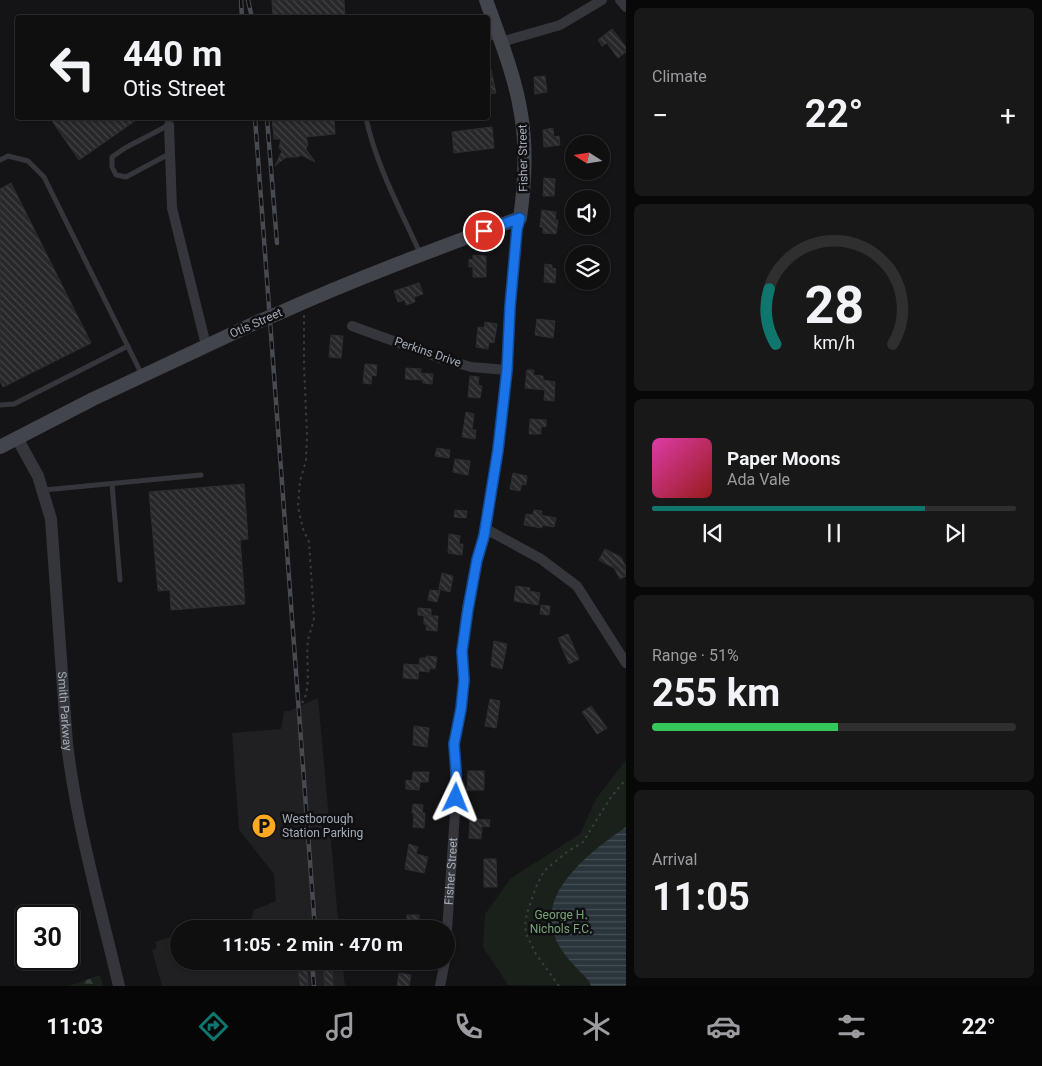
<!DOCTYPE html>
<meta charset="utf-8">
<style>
:root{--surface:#0f0f10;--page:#181819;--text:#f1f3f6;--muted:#9b9c9f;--line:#2f2f30;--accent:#0f766e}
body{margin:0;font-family:Roboto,sans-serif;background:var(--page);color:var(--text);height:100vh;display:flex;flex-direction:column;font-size:19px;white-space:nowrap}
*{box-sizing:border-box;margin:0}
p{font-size:16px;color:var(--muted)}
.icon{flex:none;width:28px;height:28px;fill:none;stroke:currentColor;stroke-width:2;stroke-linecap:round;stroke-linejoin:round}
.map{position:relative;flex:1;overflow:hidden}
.side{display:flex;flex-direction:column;gap:8px;padding:8px;background:#080809;width:416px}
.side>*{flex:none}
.banner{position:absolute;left:15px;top:15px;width:475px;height:105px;border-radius:5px;box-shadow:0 1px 4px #0004,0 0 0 1px var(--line);background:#0f0f10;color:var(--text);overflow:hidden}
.needle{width:32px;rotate:282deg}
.tools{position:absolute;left:565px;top:135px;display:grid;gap:10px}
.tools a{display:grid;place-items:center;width:45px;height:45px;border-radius:50%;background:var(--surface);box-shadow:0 1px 4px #0004,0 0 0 1px var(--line);font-size:25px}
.speed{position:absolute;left:15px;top:905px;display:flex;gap:10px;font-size:25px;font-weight:700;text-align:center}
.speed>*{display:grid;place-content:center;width:65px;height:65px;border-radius:50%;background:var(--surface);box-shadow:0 1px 4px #0004,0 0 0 1px var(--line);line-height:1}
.speed .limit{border:2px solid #111;border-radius:8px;background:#fff;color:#111}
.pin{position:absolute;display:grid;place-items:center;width:42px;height:42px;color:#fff;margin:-21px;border:2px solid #fff;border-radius:50%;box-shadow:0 1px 5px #0007}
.me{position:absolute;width:55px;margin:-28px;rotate:2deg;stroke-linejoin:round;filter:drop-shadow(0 0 4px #0008)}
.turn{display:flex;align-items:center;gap:18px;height:105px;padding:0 25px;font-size:22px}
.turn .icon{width:65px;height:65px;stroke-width:2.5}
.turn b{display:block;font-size:35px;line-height:42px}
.big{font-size:38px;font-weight:700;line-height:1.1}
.side .widget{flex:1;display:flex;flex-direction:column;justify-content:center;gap:8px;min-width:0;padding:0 18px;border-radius:8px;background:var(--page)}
.side .dial{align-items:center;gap:0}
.dial svg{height:130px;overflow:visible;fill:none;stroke:var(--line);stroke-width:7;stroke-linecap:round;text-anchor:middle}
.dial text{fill:var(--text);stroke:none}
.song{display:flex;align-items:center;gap:15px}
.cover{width:60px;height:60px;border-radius:8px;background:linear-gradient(135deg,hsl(320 70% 55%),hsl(0 70% 35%))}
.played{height:5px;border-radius:2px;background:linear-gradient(90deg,var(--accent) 75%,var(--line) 75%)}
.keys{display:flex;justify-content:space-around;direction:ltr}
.heat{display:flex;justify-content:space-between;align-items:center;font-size:28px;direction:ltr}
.charge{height:8px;border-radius:4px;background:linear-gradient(90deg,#34c759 51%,var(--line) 0)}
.trip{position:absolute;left:170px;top:920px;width:285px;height:50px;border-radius:25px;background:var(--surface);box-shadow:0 1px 4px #0004,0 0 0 1px var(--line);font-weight:700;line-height:50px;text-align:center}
.tab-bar{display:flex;height:80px;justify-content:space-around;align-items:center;background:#060606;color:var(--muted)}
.tab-bar .icon{width:35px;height:35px}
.tab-bar .current{color:var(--accent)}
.tab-bar b{font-size:22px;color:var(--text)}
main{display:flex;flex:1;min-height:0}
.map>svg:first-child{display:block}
.built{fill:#202023}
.forest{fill:url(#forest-firs)}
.park{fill:#19211a}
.water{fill:url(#water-rules)}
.building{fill:url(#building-back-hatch);stroke:#2d2e32}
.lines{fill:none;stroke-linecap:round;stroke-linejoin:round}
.path{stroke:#3a3d42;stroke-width:2;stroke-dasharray:2.5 4;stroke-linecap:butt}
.service{stroke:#34363b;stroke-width:5}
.minor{stroke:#34363b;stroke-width:10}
.tertiary{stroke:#34363b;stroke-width:12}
.secondary{stroke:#42454b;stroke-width:14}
.rail-casing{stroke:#474a50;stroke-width:4.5}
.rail{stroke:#0f0f11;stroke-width:2.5;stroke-dasharray:8;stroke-linecap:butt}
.secondary-bridge{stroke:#42454b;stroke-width:14}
.route-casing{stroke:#114b97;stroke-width:12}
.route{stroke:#1a73e8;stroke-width:9}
.labels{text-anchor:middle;stroke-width:5;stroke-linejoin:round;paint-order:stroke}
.street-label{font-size:12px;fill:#a4abb7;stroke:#0f0f11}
.poi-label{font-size:12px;fill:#a4abb7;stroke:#0f0f11;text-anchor:start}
.park-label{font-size:12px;fill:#79a479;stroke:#0f0f11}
</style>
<main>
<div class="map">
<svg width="626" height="986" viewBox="0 0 626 986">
<defs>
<pattern id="forest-firs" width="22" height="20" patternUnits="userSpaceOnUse" patternTransform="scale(1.25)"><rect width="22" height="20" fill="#19211a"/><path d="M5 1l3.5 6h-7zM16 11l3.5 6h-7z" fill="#373f39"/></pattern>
<pattern id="water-rules" width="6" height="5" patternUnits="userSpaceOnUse" patternTransform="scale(1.25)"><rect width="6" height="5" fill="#29343b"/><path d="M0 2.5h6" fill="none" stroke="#454f55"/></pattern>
<pattern id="building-back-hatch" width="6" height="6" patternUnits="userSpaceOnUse" patternTransform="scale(1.25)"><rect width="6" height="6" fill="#27272a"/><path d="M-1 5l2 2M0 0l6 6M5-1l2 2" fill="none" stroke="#434447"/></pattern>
</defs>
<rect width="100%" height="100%" fill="#141416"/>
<g class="built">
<polygon points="318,698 339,929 219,929 252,918 254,910 276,901 274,874 239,830 232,733 281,729 284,711 289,711"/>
<polygon points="179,934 179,961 342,961 345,986 162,986 152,950 157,948 155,942"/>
</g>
<polygon class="forest" points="100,975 103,986 69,986"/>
<polygon class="park" points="626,760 626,986 508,985 483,947 485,914 511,878 580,834 596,799"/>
<path class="water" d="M626 827V986H591L589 981C576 967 561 954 554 935 538 890 594 849 626 827Z"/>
<g class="building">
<polygon points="272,0 344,0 345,16 326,18 273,18"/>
<polygon points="612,29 626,47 626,52 618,58 607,43 602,46 598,40"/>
<polygon points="488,69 491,69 496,93 488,94"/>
<polygon points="545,76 547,92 535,94 534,77"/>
<polygon points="50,118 139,118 79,160"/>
<polygon points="272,118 334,118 335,134 306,137 308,144 306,149 315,162 301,155 298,157 286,157 275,166 282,151 279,148 281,139 274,139"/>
<polygon points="492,127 494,148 454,153 452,132"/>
<polygon points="553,128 554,137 559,136 560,145 544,147 543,130"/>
<polygon points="544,178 555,179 554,196 543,196"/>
<polygon points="11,183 91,343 3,387 0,381 0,189"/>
<polygon points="542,210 556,212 555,220 558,220 556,234 543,233 543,227 540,227"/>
<polygon points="473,255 486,256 486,277 473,277 473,267 469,267 469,259 473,260"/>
<polygon points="545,264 552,265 552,268 556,269 555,283 544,282"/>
<polygon points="419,283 423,294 414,297 415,302 406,305 405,300 398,302 394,291"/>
<polygon points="537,319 555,321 553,338 535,335"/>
<polygon points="485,322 497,324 494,343 489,342 488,349 476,347 478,327 484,328"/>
<polygon points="331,335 343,336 341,358 329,357"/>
<polygon points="365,364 377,365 376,376 372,375 371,384 363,383"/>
<polygon points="406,368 421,369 420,373 433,374 432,384 423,383 423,380 405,379"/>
<polygon points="527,370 534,370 533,375 543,376 543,380 555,382 554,401 544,400 545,390 525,388"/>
<polygon points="470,376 479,377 478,385 482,386 480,398 468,397"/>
<polygon points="466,412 474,414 472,430 476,430 475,439 462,437"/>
<polygon points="530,419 546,420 546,427 541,426 541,434 529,434"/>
<polygon points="437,448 450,450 449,458 435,456"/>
<polygon points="455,459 470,461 468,475 453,472"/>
<polygon points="513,473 527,476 526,485 522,484 520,491 510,489"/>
<polygon points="244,484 248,539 240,540 245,604 171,610 170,590 158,591 149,492"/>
<polygon points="455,510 467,511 466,518 454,517"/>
<polygon points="534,510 542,511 541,515 556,518 554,527 542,525 542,528 524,525 526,514 533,515"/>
<polygon points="449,534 460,536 459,544 463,544 462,555 448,553"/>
<polygon points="605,549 621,557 626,567 626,576 620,579 614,568 599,560"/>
<polygon points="442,573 453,576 450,592 439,589"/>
<polygon points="516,586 530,588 529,591 540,593 538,605 514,601"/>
<polygon points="430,590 440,591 437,602 428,600"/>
<polygon points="541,605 550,606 549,615 540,614"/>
<polygon points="418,608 431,609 431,616 438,616 437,631 426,630 427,624 424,624 424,615 430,616 418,615"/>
<polygon points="568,634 579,659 569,664 558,638"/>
<polygon points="494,641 507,644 502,669 491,666"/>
<polygon points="426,656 437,657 435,669 430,668 429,672 419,671 420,658 426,658"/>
<polygon points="404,664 419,665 418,679 403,678"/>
<polygon points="490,699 500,701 496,728 485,726"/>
<polygon points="591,706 607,728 597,734 582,712"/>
<polygon points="414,726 429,728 427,747 413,745"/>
<polygon points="468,771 484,771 484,790 467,790"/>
<polygon points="413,772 429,772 428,782 420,782 419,790 406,789 406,780 412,781"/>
<polygon points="413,804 423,805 422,813 425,813 424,828 413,827 414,813 412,813"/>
<polygon points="470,819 490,820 489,827 482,826 481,839 469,838"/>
<polygon points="409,844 418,847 416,854 428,857 424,873 405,869"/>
<polygon points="484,859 496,859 497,887 484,887"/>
<rect x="407" y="915" width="12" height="14"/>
<polygon points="332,965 333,986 325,986 323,966"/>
<polygon points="307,967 308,986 300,986 298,968"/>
<polygon points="399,973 411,975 409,986 397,986"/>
</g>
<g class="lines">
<g class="path">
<path d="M302 703C313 687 304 655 309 636 311 629 313 625 314 618L309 542 303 529 298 507 300 481 306 461 307 435 304 365V314"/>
<polyline points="303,961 303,967"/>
<polyline points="289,963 301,961"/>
<polyline points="559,986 536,954 526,934 525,926 527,913 536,887 544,871 567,852 583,842 611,797 626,779"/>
</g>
<g class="service">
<polyline points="488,39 498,35"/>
<polyline points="168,118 169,125 125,148 112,157 112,167 116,175 126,177 169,154"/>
<path d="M366 118C376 165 400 209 420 253"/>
<polyline points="0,160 8,156 28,161 44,177 142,375"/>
<polyline points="0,405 14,404 128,346"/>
<polyline points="112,484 120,580"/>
<polyline points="44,490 201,475"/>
</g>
<g class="minor">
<polyline points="620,0 626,7"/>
<polyline points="501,42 560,25 602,0"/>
<polyline points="169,125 172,208 206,345"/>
<polyline points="352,326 443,359 471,367 507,370"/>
<polyline points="486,529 541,559 577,586 626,663"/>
<path id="s1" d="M446 945 456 798V771L454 744 461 709 464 680 462 651 467 609 477 560 485 536 498 450 507 370 510 307 517 229 520 218"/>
<polyline points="440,986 445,961"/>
</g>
<path class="tertiary" id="s2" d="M17 438 38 476 51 519 67 744C77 826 100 906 119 986"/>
<g class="secondary">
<path d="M277 314C357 278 438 248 520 218 525 183 527 149 521 114 515 75 499 37 486 0"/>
<polyline points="0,447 93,399 255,323"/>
</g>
<defs>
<g id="rail">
<polyline points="241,0 242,18"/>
<polyline points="248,0 252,18"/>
<polyline points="255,118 315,929"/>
<polyline points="267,118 277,243"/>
<polyline points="312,961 314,986"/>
</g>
</defs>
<use href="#rail" class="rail-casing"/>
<use href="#rail" class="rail"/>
<polyline class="secondary-bridge" points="255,323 277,314"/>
</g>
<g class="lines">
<defs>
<polyline id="route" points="456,798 456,771 454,744 461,709 464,680 462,651 468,609 477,560 484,536 498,450 507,370 510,307 517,229 520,218 484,231"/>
</defs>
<use href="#route" class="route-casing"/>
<use href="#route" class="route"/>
</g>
<defs>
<symbol id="parking-disc" viewBox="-11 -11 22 22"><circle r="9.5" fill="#ffa922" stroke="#0f0f11"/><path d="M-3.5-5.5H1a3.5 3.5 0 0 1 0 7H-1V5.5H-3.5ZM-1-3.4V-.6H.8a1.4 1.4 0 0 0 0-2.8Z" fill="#111"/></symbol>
</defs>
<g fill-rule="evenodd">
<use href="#parking-disc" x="250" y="812" width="28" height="28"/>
</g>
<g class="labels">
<g class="street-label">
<text transform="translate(523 158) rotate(-91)" y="4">Fisher Street</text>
<text transform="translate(256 323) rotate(-24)" y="4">Otis Street</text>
<text transform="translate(428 352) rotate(19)" y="4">Perkins Drive</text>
<text dy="4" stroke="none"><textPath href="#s2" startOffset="281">Smith Parkway</textPath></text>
<text dy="4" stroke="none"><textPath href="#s1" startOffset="74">Fisher Street</textPath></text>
</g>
<g class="poi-label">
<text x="282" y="823">Westborough<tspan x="282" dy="14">Station Parking</tspan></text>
</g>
<g class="park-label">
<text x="561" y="919">George H.<tspan x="561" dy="14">Nichols F.C.</tspan></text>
</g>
</g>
</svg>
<div class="tools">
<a><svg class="needle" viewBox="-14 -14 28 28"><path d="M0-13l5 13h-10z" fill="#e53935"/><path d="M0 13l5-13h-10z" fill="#9b9c9f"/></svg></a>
<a><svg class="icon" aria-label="sound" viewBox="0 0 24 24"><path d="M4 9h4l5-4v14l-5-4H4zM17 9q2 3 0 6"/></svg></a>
<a><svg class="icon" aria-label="layers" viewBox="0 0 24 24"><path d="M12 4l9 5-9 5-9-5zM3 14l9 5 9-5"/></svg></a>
</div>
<div class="speed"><div class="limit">30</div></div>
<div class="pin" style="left:484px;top:231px;background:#d93025"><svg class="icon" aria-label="arrive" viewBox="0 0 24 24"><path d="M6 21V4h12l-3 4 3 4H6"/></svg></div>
<svg class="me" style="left:456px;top:798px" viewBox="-20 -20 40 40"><path d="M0-17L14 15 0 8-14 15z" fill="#1a73e8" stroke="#fff" stroke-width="4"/></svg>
<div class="trip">11:05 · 2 min · 470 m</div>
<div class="banner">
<div class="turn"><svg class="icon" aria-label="left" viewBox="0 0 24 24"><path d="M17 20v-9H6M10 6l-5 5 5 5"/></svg><div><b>440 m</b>Otis Street</div></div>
</div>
</div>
<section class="side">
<div class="widget"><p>Climate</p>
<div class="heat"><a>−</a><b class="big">22°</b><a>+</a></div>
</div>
<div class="widget dial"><svg viewBox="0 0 100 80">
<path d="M14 69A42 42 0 1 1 86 69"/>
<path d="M14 69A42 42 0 0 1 10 35" stroke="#0f766e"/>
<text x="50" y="56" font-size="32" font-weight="700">28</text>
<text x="50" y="72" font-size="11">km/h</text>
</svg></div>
<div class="widget">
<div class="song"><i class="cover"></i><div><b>Paper Moons</b><p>Ada Vale</p></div></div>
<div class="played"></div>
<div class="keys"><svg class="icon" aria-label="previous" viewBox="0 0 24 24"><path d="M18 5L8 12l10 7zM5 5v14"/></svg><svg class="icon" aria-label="pause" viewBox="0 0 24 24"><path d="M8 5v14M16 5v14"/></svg><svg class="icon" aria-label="next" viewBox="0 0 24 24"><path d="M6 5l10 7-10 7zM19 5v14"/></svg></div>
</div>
<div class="widget"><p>Range · 51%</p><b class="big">255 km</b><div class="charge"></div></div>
<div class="widget"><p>Arrival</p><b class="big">11:05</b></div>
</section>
</main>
<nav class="tab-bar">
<b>11:03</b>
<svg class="icon current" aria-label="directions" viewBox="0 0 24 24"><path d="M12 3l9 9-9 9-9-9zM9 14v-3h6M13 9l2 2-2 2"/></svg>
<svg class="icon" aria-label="music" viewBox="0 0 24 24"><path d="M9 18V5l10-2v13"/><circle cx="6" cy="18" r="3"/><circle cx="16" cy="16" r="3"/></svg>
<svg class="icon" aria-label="phone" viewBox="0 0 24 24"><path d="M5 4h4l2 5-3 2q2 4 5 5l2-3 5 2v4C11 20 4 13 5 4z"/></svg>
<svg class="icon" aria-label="climate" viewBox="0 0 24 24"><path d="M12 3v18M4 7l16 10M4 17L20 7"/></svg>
<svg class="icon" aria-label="car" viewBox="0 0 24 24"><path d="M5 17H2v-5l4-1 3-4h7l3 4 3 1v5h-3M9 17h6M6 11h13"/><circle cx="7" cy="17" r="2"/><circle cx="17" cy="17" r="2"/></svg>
<svg class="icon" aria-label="filters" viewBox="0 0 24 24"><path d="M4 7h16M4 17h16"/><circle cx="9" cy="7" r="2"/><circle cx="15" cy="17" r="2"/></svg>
<b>22°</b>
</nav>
